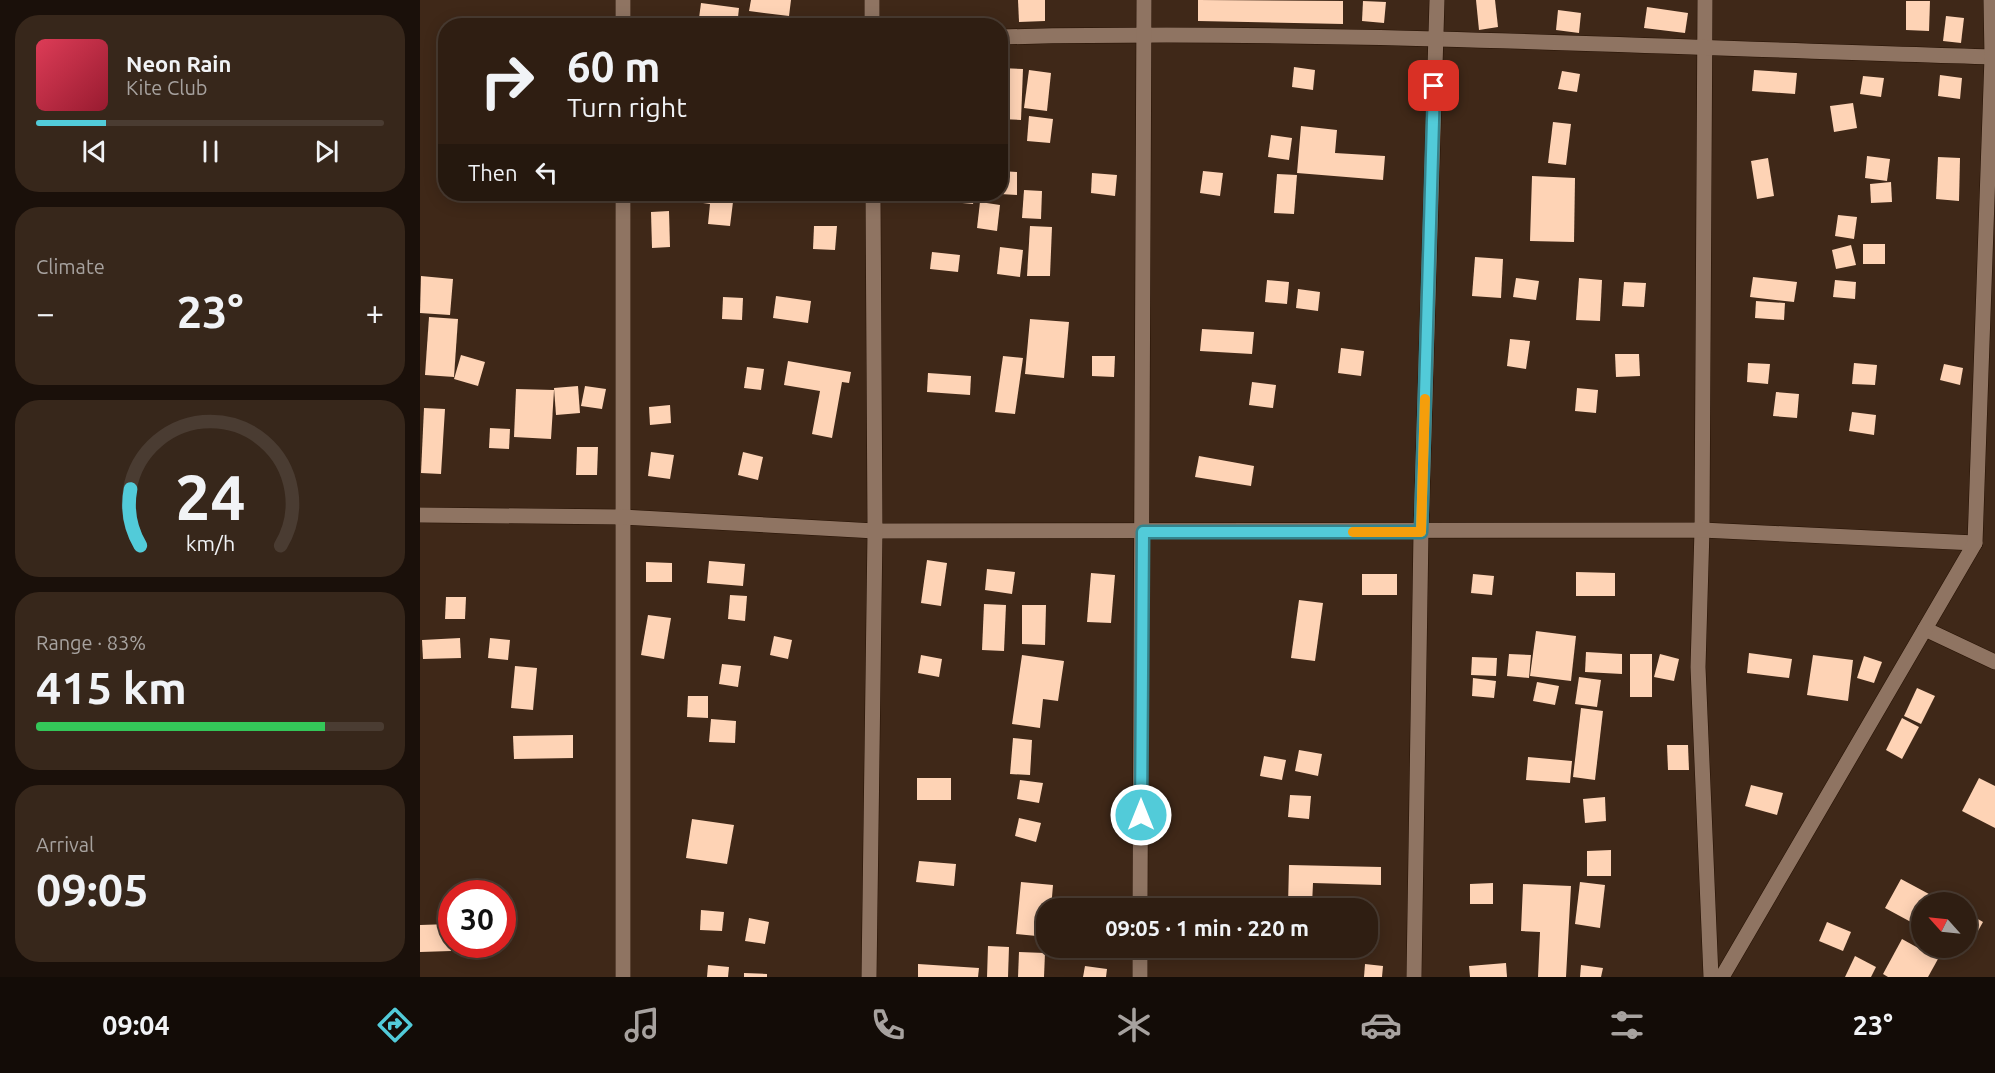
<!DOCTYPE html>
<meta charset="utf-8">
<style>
:root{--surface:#2f1e12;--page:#37271b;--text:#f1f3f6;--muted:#a7a29f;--line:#4a3c32;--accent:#52cbd9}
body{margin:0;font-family:Ubuntu,sans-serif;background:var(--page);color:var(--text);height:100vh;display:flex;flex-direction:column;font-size:22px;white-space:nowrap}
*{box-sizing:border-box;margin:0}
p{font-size:20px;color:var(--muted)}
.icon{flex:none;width:33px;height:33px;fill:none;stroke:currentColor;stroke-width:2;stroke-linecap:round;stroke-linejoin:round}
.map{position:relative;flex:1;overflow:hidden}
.details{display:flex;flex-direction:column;gap:15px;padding:15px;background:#1a100a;width:420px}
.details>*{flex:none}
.top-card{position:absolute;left:18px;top:18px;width:570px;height:183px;border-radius:24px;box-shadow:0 3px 15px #0003,0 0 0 2px var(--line);background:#2f1e12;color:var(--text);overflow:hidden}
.needle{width:39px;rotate:297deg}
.buttons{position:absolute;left:1491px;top:892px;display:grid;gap:12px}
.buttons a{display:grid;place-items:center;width:66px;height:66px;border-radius:50%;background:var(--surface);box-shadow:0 3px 15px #0003,0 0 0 2px var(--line);font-size:30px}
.speed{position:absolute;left:18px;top:880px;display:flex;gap:12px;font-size:30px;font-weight:700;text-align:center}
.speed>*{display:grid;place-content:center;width:78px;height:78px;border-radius:50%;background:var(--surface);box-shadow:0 3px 15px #0003,0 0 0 2px var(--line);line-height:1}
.speed .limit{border:9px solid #d22;background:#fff;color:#111}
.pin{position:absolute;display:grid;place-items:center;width:51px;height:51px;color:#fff;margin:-26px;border-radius:12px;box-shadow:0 3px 9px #0006}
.me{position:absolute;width:66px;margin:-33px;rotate:0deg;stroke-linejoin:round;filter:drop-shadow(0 0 4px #0008)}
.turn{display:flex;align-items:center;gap:21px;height:126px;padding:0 30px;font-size:27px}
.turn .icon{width:78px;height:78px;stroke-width:2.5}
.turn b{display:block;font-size:42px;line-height:51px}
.then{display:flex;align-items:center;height:57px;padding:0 30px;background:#0003;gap:12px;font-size:22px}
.big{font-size:45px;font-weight:700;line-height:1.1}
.details .card{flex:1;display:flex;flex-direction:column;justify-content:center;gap:9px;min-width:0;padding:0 21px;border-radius:24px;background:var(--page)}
.details .dial{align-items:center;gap:0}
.dial svg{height:156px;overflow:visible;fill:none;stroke:var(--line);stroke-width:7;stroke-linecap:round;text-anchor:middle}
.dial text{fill:var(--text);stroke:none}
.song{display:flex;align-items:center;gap:18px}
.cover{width:72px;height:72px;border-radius:9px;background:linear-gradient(135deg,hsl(350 70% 55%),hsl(350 70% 35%))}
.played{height:6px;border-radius:3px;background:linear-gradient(90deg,var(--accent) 20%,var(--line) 20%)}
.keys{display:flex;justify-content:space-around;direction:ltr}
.heat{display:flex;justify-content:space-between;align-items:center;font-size:33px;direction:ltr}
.charge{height:9px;border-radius:4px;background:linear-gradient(90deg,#34c759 83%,var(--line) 0)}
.trip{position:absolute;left:616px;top:898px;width:342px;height:60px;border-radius:24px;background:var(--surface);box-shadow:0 3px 15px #0003,0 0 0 2px var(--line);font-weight:700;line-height:60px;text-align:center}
.tabs{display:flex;height:96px;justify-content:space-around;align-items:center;background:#130c07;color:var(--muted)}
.tabs .icon{width:42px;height:42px}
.tabs .on{color:var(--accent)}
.tabs b{font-size:27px;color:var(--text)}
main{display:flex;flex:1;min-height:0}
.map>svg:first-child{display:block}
.building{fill:#fed3b5}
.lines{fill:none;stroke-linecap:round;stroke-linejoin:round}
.street-casing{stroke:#251103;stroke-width:16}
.street{stroke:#8f7462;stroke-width:15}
.route-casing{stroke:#35848d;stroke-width:15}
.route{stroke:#52cbd9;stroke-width:10}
.slow{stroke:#f59e0b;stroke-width:10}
</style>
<main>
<section class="details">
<div class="card">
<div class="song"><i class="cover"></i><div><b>Neon Rain</b><p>Kite Club</p></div></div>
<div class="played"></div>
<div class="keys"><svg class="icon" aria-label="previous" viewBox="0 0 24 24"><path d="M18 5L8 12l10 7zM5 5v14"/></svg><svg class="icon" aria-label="pause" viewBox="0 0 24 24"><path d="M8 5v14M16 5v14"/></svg><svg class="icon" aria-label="next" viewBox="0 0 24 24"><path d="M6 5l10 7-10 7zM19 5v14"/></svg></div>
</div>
<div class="card"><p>Climate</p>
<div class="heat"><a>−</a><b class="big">23°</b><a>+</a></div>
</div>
<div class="card dial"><svg viewBox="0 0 100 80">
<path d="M14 69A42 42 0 1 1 86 69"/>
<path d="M14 69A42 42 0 0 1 9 40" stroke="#52cbd9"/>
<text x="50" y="56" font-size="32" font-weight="700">24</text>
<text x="50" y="72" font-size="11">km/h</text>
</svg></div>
<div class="card"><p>Range · 83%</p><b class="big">415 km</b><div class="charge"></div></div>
<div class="card"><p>Arrival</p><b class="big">09:05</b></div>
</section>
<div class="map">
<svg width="1575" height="977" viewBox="0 0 1575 977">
<rect width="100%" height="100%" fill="#3f2818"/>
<g class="building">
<polygon points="331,0 371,0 369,16 329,11"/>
<polygon points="598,0 625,0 625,21 599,22"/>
<polygon points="778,0 923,1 923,24 778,21"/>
<polygon points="1056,0 1075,0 1078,27 1059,30"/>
<polygon points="943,1 966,2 964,23 942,21"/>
<polygon points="1486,1 1510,1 1509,31 1486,30"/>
<polygon points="281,3 319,8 317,26 278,26"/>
<polygon points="1227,7 1268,13 1265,33 1224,28"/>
<polygon points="1138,10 1161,13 1159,33 1136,30"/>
<polygon points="1526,16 1544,18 1541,43 1523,41"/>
<polygon points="327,18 351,19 350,26 326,26"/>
<polygon points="235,19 254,21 254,26 235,26"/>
<polygon points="874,67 895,70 893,90 872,87"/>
<polygon points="580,68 603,69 601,120 580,119"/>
<polygon points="609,70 631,73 627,111 604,108"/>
<polygon points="1334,70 1377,73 1375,94 1332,91"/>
<polygon points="1142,71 1160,74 1157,92 1138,89"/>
<polygon points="1520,75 1542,78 1540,99 1518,96"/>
<polygon points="1443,76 1464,78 1461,97 1440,94"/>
<polygon points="1433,103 1437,128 1414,132 1410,106"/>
<polygon points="609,116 633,119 630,143 607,141"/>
<polygon points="1133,122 1151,124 1146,165 1128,163"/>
<polygon points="881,126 917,130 915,153 965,156 963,180 877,173"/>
<polygon points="851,135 872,138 869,160 848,157"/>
<polygon points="1447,156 1470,159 1467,181 1445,178"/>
<polygon points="1518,157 1540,158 1539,201 1516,199"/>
<polygon points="1348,158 1354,196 1337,199 1331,161"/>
<polygon points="580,171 597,172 597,195 580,194"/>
<polygon points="783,171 803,173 800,196 780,193"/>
<polygon points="672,173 697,175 695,196 671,193"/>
<polygon points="857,174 877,175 874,214 854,213"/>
<polygon points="1112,176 1155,178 1154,242 1110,241"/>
<polygon points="1471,182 1472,202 1451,203 1450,184"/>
<polygon points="604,190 622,191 621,219 602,218"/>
<polygon points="277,194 314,194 310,226 288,224 290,204 276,202"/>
<polygon points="522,194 555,194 553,204 521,201"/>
<polygon points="560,202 580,205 577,231 557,228"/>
<polygon points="249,211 250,247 232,248 231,212"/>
<polygon points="1418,215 1437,217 1434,239 1415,236"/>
<polygon points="394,226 417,226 415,250 393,249"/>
<polygon points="610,226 632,227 630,276 607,276"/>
<rect x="1443" y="244" width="22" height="20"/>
<polygon points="1431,245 1436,265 1416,269 1412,250"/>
<polygon points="580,247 603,250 600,277 577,274"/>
<polygon points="512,252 540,255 538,272 510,269"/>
<polygon points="1055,257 1083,259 1081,298 1052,296"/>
<polygon points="1,276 33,279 30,315 0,313"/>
<polygon points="1333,277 1377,282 1374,302 1330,297"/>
<polygon points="1096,278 1119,281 1116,300 1093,297"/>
<polygon points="1159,278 1182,280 1180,321 1156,320"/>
<polygon points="847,280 869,282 867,304 845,302"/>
<polygon points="1415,280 1436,282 1435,299 1413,297"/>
<polygon points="1204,282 1226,283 1224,307 1202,306"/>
<polygon points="878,289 900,292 898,311 876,308"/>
<polygon points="356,296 391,301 388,323 353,318"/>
<polygon points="303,297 323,298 322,320 302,319"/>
<polygon points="1336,301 1365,303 1364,320 1335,318"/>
<polygon points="9,317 38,319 34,377 5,375"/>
<polygon points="610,319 649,322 644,378 605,374"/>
<polygon points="782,329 834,332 832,354 780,351"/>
<polygon points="1090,339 1110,341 1106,369 1087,366"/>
<polygon points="921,348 944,351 941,376 918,373"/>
<polygon points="1195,354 1219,354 1220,376 1196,377"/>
<polygon points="41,355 65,362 58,386 34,379"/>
<polygon points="583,356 603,358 595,414 575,412"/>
<polygon points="672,356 695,356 694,377 672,376"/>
<polygon points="368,361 431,372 429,383 422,382 412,438 392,434 400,391 364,385"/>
<polygon points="1328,363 1350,364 1348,384 1327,382"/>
<polygon points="1434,363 1457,365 1455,385 1432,384"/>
<polygon points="1524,364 1543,368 1540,385 1520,380"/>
<polygon points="327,367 344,369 341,390 324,388"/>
<polygon points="508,373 551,376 550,395 507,392"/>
<polygon points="832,382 856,385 853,408 829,405"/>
<polygon points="158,386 160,413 136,415 134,388"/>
<polygon points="165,386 186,389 182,409 161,406"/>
<polygon points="1157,388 1178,390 1176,413 1155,411"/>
<polygon points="96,389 134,390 131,439 94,437"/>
<polygon points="1356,392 1379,394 1377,418 1353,416"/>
<polygon points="250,405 251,423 230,425 229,407"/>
<polygon points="4,408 25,409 21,474 1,473"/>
<polygon points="1432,412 1456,415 1454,435 1429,431"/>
<polygon points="70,428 90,429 89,449 69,448"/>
<polygon points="157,447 178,447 177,475 156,475"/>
<polygon points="231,452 254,455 250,479 228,476"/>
<polygon points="323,452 343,457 338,480 318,475"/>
<polygon points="779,456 834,466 831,486 775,477"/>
<polygon points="507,560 527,563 521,606 501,603"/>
<polygon points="289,561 325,564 323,586 287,583"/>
<polygon points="226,562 252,563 252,582 226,582"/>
<polygon points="567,569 595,572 592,594 565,590"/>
<polygon points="1156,572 1195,573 1195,596 1156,596"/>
<polygon points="671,573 695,575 691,623 667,622"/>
<rect x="942" y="574" width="35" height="21"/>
<polygon points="1053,574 1074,576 1072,595 1051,593"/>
<polygon points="310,595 327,596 325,621 308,619"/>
<polygon points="26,597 46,597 45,619 25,619"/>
<polygon points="879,600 903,603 895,661 871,658"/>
<polygon points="564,604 586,605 584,651 562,650"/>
<polygon points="602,605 626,605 625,645 602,644"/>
<polygon points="228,615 251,618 244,659 221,655"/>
<polygon points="1116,631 1156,636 1151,681 1110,676"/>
<polygon points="354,636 372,640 368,659 350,655"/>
<polygon points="40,638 41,658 3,659 2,640"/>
<polygon points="70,638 90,640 88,660 68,658"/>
<polygon points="1166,652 1202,654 1202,674 1165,672"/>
<polygon points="1329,653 1372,659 1369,678 1327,673"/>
<polygon points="1089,654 1111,655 1109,678 1087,676"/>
<rect x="1210" y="654" width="22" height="43"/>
<polygon points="1240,654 1259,659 1254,681 1234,677"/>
<polygon points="501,655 522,659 519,677 498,673"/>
<polygon points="602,655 644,661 638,701 623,699 620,728 592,724"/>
<polygon points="1393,655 1433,660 1428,701 1387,695"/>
<polygon points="1444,656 1462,662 1454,683 1437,678"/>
<polygon points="1052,657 1077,658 1076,676 1051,675"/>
<polygon points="302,664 321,666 318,687 299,684"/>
<polygon points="95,666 117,668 113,710 91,708"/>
<polygon points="1159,677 1181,680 1177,707 1155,704"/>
<polygon points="1053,678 1076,681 1074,698 1052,696"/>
<polygon points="1117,682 1139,686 1135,705 1113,701"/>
<polygon points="1497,688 1515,696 1501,724 1484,716"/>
<polygon points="268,696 288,696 288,718 267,717"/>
<polygon points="1161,708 1183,711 1175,780 1153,777"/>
<polygon points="1482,718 1499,727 1482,759 1466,750"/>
<polygon points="291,719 316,721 315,743 289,742"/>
<polygon points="153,735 153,758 94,759 93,736"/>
<polygon points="593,738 612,740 610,775 590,774"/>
<polygon points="1247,745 1268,745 1269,770 1248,770"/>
<polygon points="879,750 902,754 898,776 875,771"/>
<polygon points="844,756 866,760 862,780 840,776"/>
<polygon points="1108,757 1152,761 1150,783 1106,780"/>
<rect x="497" y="778" width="34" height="22"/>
<polygon points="1559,778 1575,786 1575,828 1542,811"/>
<polygon points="600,780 623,783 619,803 597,799"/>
<polygon points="1331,785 1363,793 1357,815 1325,806"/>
<polygon points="870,795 891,796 889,819 868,817"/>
<polygon points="1185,797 1186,821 1165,823 1163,799"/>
<polygon points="599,818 621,823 616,842 595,836"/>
<polygon points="272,819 314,825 307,864 266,858"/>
<polygon points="1191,850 1191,876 1167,876 1167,851"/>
<polygon points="499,861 536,864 534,886 496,882"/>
<polygon points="869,865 961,867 961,885 893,883 892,905 868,905"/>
<polygon points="1481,879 1522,901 1521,903 1502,903 1502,928 1465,908"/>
<polygon points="601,882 633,885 631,909 627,909 627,937 596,934"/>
<polygon points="1160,882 1185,885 1180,928 1155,924"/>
<polygon points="1073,883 1073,904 1050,904 1050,884"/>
<polygon points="1103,884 1151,886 1146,977 1118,977 1120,932 1101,931"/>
<polygon points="659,898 690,903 689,909 657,909"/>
<polygon points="281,910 304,912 302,931 280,930"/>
<polygon points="1546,912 1563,922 1549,947 1546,945"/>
<polygon points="329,918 349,922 345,944 325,941"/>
<polygon points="1407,922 1431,932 1423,951 1399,941"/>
<polygon points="30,924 31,951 0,952 0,925"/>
<polygon points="1482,939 1518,959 1508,977 1468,977 1463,974"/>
<polygon points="568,946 589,947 588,977 567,977"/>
<polygon points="599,952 625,953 624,977 598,977"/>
<polygon points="1435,956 1456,967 1451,977 1425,977"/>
<polygon points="1086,963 1087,977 1050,977 1049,966"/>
<polygon points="498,964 559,968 558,977 498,977"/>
<polygon points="945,964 963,966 962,977 944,977"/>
<polygon points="288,965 309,967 308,977 287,977"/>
<polygon points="1161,965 1183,968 1181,977 1160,977"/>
<polygon points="665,966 687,969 686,977 663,977"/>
<polygon points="324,973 347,974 347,977 324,977"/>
</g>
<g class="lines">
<defs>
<g id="street">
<polyline points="1285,0 1282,530 1278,667 1291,977"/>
<polyline points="203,26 203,0"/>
<polyline points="452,26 452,0"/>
<path d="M580 37C912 29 1244 48 1575 57"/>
<polyline points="203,194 203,977"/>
<polyline points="0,515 202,517 455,531 1282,530 1555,543"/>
<polyline points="1505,629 1575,662"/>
<polyline points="720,909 724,0"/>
<polyline points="449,977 455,531 453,194"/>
<polyline points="720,977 720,948"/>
<polyline points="994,977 1001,532 1017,0"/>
<polyline points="1302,977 1555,543 1572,57 1571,0"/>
</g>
</defs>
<use href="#street" class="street-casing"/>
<use href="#street" class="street"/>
</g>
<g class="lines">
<defs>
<polyline id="route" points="721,815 723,532 1001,532 1014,86"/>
</defs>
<use href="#route" class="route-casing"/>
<use href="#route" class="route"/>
<polyline class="slow" points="933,532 1001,532 1005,399"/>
</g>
</svg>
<div class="buttons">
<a><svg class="needle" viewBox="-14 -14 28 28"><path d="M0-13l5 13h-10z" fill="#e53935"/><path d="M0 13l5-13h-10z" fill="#a7a29f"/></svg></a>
</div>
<div class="speed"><div class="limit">30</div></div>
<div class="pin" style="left:1014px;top:86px;background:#d93025"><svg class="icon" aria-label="arrive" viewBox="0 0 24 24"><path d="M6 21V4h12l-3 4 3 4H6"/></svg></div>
<svg class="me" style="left:721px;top:815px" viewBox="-20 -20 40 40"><circle r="17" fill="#52cbd9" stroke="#fff" stroke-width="3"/><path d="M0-11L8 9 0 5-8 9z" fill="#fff"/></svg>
<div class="trip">09:05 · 1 min · 220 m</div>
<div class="top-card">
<div class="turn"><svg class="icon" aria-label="right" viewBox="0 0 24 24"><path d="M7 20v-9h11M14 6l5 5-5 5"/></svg><div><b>60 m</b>Turn right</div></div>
<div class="then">Then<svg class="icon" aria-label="left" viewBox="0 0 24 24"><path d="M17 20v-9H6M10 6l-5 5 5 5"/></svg></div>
</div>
</div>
</main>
<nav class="tabs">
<b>09:04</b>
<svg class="icon on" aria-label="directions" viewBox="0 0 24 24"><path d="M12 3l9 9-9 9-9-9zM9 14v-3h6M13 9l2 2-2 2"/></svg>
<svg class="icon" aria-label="music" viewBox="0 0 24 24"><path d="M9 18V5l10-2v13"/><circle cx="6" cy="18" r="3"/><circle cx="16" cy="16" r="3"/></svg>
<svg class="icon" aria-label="phone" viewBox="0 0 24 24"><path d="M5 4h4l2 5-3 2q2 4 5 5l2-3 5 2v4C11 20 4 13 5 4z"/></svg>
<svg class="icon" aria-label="climate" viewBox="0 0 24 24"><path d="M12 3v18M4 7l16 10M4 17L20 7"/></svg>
<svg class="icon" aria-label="car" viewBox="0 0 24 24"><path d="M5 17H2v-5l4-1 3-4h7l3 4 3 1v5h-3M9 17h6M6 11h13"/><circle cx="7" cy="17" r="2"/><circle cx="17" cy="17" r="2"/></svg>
<svg class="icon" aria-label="filters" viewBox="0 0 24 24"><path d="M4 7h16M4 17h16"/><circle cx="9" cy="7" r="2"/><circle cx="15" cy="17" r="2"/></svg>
<b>23°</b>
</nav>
